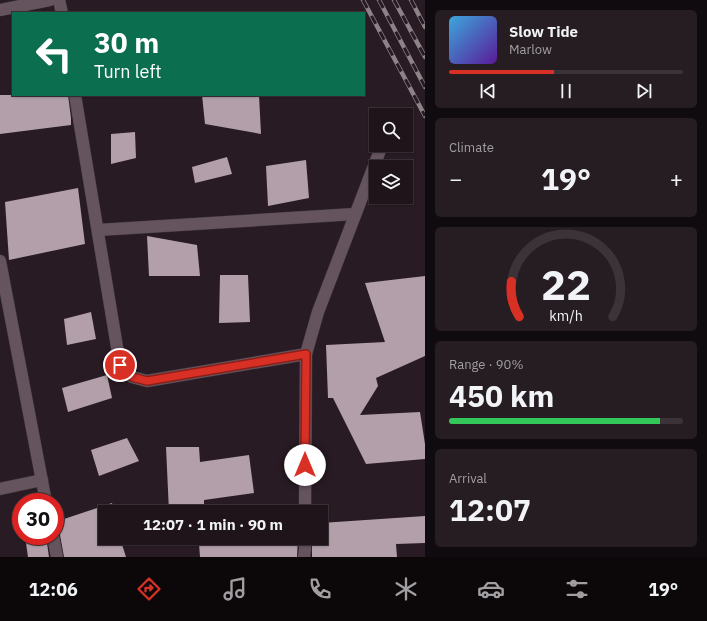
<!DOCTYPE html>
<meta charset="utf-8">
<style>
:root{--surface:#1e141a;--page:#261d23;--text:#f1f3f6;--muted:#a19ea2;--line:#3c3339;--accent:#d93025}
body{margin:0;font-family:"IBM Plex Sans",sans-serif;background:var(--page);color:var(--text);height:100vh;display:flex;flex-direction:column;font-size:15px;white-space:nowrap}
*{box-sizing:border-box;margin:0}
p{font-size:13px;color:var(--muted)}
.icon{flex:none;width:22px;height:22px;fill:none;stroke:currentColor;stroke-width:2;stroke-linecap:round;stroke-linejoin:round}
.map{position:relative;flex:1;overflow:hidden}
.drawer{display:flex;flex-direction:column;gap:10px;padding:10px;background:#100b0e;width:282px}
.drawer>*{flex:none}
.top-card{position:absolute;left:12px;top:12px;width:353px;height:84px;border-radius:0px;box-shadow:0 1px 3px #0004,0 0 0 1px var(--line);background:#0b6e4f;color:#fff;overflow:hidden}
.fabs{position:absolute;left:369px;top:108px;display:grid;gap:8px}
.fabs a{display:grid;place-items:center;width:44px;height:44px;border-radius:0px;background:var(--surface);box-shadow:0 1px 3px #0004,0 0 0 1px var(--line);font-size:20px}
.speed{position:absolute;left:12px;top:493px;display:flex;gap:8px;font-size:20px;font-weight:700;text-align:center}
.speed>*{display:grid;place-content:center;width:52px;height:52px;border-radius:50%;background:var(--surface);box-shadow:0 1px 3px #0004,0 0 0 1px var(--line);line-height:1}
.speed .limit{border:6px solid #d22;background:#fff;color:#111}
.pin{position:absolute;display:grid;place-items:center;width:34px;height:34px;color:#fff;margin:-17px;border:2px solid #fff;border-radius:50%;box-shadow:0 1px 4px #0007}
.me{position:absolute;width:44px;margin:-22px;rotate:0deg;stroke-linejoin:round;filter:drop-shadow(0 0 3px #0008)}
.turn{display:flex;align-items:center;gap:14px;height:84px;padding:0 16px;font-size:18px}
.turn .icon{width:52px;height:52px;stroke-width:2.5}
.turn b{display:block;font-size:28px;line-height:34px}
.big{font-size:30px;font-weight:800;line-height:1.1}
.drawer .card{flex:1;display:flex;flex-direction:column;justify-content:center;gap:6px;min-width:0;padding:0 14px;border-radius:6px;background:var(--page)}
.drawer .dial{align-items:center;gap:0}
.dial svg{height:104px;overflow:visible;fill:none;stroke:var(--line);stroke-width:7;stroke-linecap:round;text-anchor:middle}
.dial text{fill:var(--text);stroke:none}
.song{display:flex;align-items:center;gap:12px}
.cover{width:48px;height:48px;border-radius:6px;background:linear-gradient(135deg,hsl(200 70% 55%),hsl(270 70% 35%))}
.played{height:4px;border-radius:2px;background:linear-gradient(90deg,var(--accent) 45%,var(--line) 45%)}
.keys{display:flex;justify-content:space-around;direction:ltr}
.heat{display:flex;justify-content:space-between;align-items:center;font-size:22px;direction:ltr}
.charge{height:6px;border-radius:3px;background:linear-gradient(90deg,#34c759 90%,var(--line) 0)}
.trip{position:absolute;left:98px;top:505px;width:230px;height:40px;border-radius:0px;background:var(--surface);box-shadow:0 1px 3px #0004,0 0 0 1px var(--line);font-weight:800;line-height:40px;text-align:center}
.menu{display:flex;height:64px;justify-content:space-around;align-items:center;background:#0c080a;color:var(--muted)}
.menu .icon{width:28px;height:28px}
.menu .active{color:var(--accent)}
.menu b{font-size:18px;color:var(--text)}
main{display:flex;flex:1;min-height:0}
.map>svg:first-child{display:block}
.building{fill:#b29fa9}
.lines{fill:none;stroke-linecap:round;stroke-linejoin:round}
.minor-casing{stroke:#42373d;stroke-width:13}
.minor{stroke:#65545e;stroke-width:12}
.rail-casing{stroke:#8e8289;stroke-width:4.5}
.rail{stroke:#281b23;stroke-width:3;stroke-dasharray:9;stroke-linecap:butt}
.route-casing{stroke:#8d1f18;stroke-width:10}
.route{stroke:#d93025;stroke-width:7}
</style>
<main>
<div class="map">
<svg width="425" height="557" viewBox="0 0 425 557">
<rect width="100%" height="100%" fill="#281b23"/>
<g class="building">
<polygon points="0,95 68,95 71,118 71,125 0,134"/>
<polygon points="202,95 259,95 261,134 205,124"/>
<polygon points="135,132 136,158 111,164 111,134"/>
<polygon points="227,157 232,174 195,183 192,167"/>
<polygon points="306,160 309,198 268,206 266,166"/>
<polygon points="78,188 85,244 9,260 5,202"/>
<polygon points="147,236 197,245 200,276 149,276"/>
<polygon points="220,275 248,275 250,322 219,323"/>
<polygon points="425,276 425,356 376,378 378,386 360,415 420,412 425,444 425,459 366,464 333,398 328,398 326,345 385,342 365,283"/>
<polygon points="91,312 96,339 67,345 64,319"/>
<polygon points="107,375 112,398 68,412 62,388"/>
<polygon points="127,438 139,461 99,476 91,450"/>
<polygon points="166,447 199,447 200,462 249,455 254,493 204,500 204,509 194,512 169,512"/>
<polygon points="112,503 114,512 105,512 105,538 120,538 126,557 64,557 60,535 58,531 55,529 55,522"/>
<polygon points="425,516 425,543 396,544 397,557 312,557 312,538 321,538 321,523"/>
<polygon points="25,536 46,536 49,557 28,557"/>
<polygon points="207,538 240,538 241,540 267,538 298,538 297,557 200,557 199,544 208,544"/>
</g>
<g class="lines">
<defs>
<g id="minor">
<polyline points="59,0 62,13"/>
<polyline points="0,10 50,0"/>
<polyline points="75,95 120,365 132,377 147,381 306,354"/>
<polyline points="98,230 355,214"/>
<polyline points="0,261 46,502"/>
<polyline points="0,489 42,480"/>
<polyline points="305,512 306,354 318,312 382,145"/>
<polyline points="53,536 57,557"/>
<polyline points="304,557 305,550 305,538"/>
</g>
</defs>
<use href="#minor" class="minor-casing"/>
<use href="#minor" class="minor"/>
<defs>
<g id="rail">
<polyline points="363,0 425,116"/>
<polyline points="379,0 425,87"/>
<polyline points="394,0 425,57"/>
<polyline points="411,0 425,27"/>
</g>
</defs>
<use href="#rail" class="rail-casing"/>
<use href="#rail" class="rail"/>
</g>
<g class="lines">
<defs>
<polyline id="route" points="120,365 132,377 147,381 306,354 305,465"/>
</defs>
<use href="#route" class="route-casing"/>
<use href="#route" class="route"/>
</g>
</svg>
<div class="fabs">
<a><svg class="icon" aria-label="search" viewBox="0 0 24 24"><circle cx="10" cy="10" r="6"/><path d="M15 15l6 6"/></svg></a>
<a><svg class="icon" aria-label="layers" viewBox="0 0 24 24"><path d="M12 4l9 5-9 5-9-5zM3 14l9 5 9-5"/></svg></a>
</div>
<div class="speed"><div class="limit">30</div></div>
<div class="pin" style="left:120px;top:365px;background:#d93025"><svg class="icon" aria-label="arrive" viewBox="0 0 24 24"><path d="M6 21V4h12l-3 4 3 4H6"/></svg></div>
<svg class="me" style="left:305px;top:465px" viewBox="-20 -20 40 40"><circle r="19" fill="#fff"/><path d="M0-13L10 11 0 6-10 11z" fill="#d93025"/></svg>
<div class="trip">12:07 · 1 min · 90 m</div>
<div class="top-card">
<div class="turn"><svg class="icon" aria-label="left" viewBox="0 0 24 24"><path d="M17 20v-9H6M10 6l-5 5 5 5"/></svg><div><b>30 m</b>Turn left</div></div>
</div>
</div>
<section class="drawer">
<div class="card">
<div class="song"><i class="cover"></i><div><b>Slow Tide</b><p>Marlow</p></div></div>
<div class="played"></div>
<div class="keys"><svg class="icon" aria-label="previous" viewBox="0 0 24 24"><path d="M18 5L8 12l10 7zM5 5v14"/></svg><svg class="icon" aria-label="pause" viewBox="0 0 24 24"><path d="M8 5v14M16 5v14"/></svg><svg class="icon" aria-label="next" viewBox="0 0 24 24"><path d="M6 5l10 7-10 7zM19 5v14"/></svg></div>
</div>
<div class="card"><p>Climate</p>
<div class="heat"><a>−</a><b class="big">19°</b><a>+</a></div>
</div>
<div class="card dial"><svg viewBox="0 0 100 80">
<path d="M14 69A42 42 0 1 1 86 69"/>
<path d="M14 69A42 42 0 0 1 8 42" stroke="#d93025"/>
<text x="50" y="56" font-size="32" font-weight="700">22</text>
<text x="50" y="72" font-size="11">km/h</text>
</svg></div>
<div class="card"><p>Range · 90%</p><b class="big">450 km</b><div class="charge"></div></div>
<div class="card"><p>Arrival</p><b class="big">12:07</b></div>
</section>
</main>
<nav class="menu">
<b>12:06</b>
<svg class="icon active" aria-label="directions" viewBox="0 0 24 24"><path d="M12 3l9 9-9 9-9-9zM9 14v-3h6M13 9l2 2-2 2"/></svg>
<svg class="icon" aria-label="music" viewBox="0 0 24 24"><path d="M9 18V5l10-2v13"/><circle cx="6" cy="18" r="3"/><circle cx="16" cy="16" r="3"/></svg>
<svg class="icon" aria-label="phone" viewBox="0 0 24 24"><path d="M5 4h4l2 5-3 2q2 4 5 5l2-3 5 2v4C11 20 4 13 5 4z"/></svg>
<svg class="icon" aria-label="climate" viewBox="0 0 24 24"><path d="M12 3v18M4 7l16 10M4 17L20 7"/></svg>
<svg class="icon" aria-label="car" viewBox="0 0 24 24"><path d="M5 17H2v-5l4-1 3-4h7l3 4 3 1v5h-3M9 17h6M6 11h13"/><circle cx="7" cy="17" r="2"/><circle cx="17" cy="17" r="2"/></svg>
<svg class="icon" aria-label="filters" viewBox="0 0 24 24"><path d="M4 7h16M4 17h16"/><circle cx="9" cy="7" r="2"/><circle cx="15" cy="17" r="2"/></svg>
<b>19°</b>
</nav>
